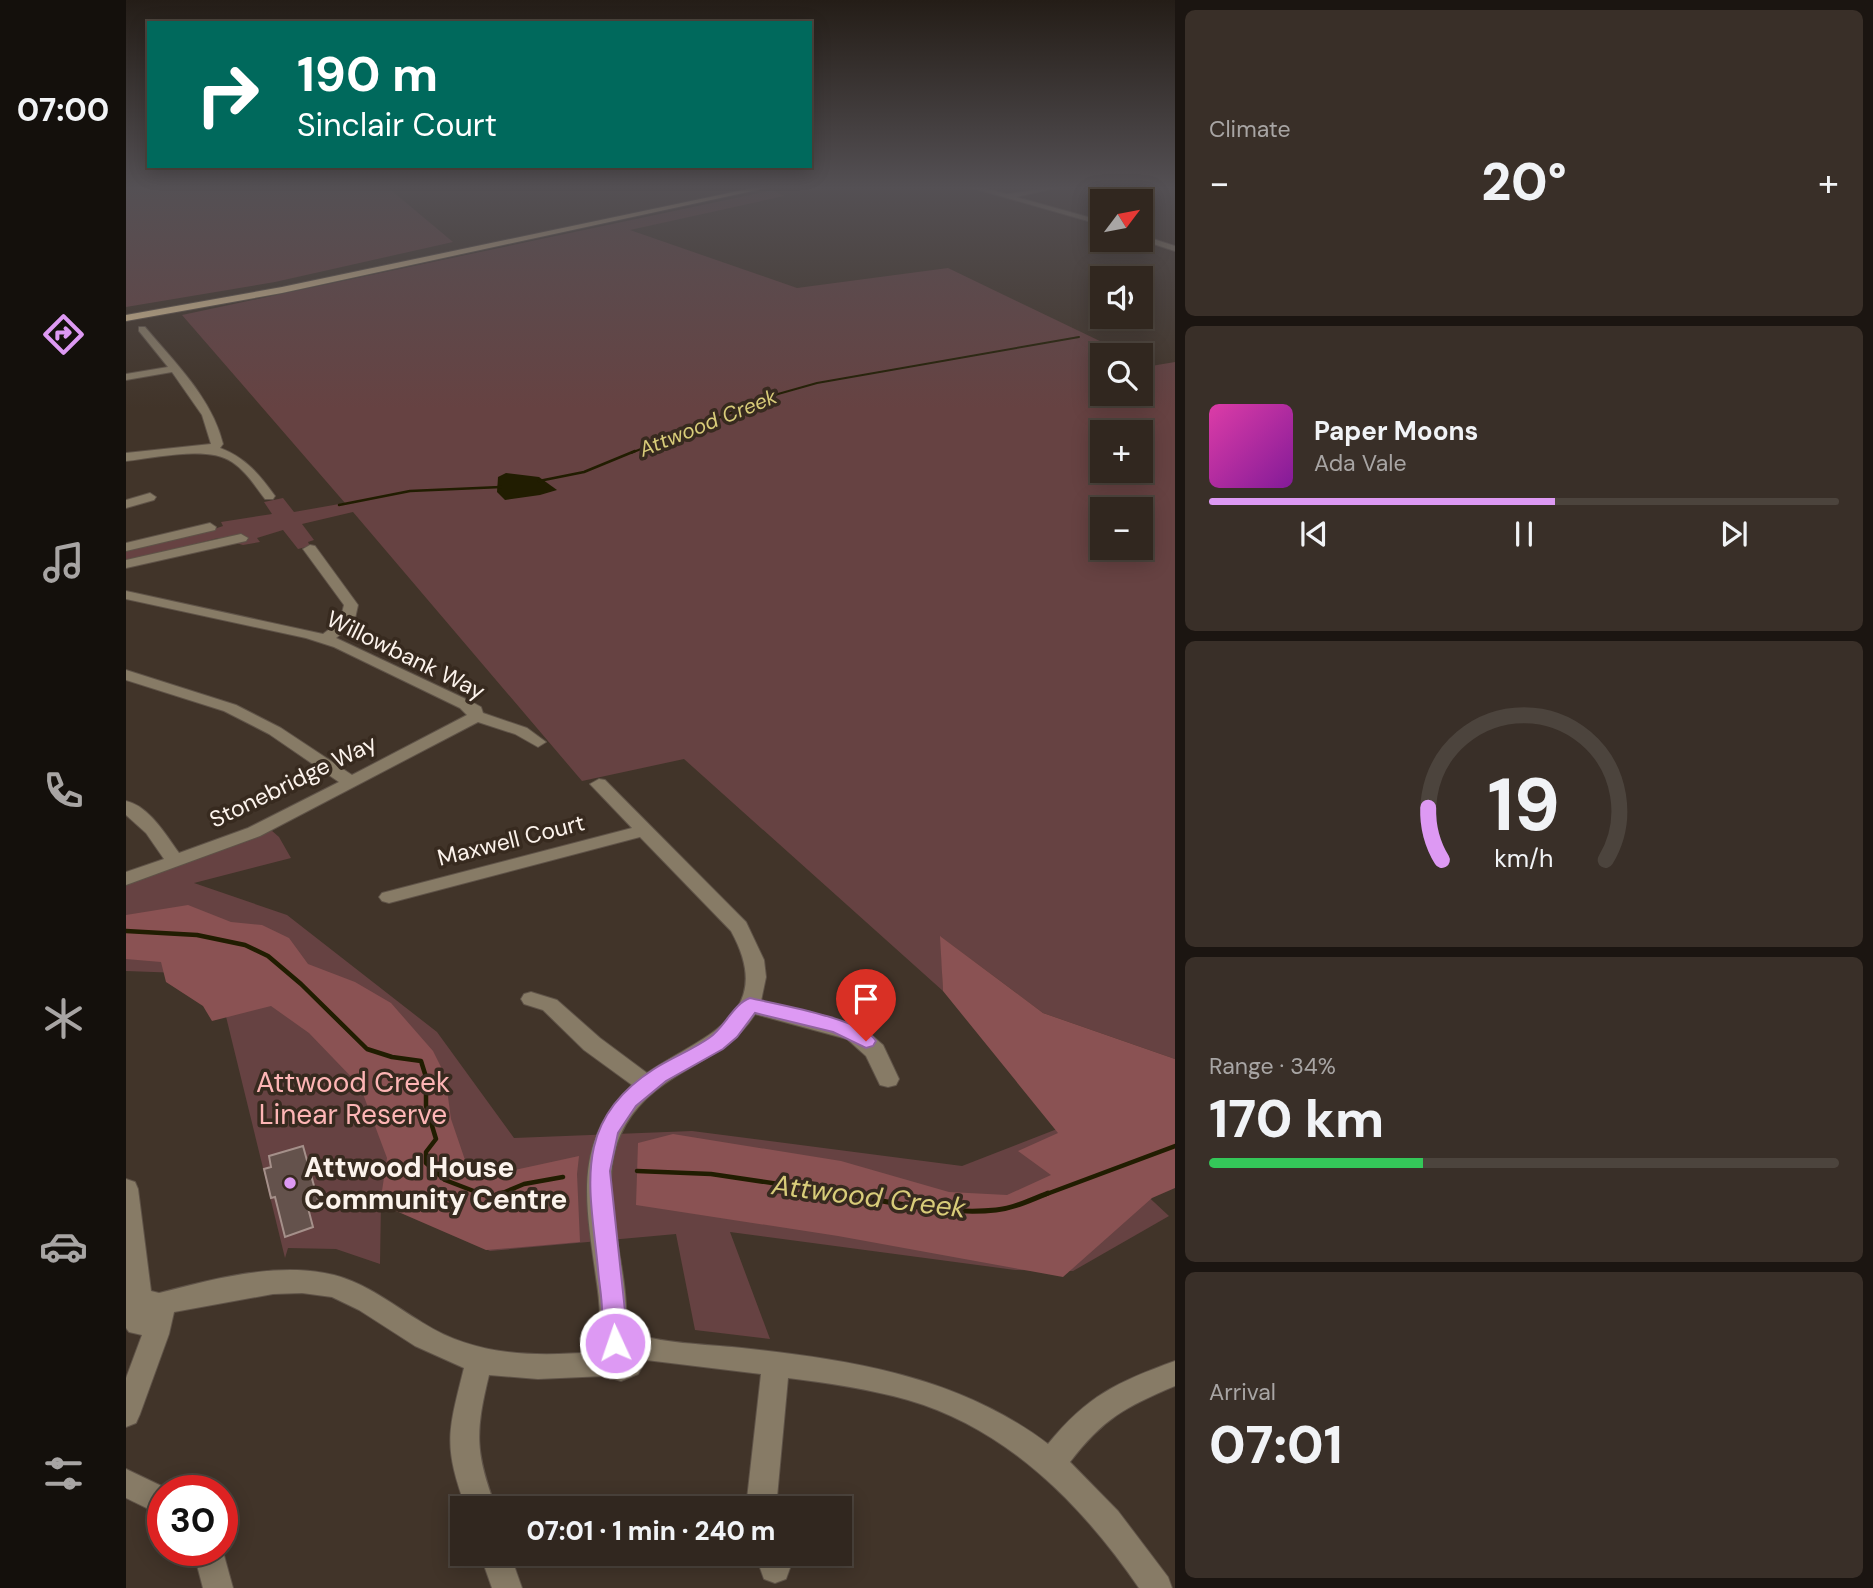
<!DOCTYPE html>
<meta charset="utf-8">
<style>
:root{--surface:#31271f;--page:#392f28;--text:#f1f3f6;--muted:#a8a5a4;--line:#4c443d;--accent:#dd99f3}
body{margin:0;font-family:"DM Sans",sans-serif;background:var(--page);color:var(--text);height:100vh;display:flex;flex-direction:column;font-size:26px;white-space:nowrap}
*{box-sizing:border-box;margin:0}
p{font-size:23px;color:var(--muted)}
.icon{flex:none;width:38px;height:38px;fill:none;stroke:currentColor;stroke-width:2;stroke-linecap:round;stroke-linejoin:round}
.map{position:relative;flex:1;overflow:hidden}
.panel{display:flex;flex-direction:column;gap:10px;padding:10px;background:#1b1511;width:698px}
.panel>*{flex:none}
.guide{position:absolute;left:21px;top:21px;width:665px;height:147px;border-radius:0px;box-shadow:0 4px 18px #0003,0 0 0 2px var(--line);background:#00695c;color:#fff;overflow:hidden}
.needle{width:46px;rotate:58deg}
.buttons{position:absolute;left:964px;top:189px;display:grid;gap:14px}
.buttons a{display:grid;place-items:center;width:63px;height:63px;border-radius:0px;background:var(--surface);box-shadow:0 4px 18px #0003,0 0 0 2px var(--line);font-size:35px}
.speed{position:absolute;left:21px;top:1475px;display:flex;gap:14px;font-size:35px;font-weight:700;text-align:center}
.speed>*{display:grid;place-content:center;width:91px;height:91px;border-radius:50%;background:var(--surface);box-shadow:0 4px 18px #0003,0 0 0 2px var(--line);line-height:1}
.speed .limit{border:10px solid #d22;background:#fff;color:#111}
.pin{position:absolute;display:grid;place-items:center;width:60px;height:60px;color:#fff;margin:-72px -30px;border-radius:50% 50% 50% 0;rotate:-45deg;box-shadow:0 0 7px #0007}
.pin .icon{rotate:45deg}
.me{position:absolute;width:77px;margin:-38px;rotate:357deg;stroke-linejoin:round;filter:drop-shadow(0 0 5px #0008)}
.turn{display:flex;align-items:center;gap:24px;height:147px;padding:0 35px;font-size:32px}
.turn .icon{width:91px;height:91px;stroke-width:2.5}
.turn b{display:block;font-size:49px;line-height:60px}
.big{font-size:52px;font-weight:800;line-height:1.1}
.panel .tile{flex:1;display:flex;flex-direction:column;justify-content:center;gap:10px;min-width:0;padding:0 24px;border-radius:10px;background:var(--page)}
.panel .dial{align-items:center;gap:0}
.dial svg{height:182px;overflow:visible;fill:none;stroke:var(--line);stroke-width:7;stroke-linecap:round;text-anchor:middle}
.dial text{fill:var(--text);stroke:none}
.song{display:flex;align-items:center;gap:21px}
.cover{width:84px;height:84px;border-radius:10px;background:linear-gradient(135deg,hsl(320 70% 55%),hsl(290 70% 35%))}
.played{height:7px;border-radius:4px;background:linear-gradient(90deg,var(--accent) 55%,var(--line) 55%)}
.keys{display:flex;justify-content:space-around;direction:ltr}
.heat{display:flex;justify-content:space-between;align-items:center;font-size:38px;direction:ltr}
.charge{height:10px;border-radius:5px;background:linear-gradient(90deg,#34c759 34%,var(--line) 0)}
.trip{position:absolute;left:324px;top:1496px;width:402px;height:70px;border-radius:0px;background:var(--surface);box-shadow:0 4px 18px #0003,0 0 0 2px var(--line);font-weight:800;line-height:70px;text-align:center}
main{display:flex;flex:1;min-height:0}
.menu{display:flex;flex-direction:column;width:126px;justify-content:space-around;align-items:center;background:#14100c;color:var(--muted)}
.menu .icon{width:49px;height:49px}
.menu .on{color:var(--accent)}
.menu b{font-size:32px;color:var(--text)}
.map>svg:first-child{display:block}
.green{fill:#664242;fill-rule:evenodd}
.forest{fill:#8a5253}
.water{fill:#211d01}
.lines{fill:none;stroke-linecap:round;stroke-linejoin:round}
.stream-far3{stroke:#211d01;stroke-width:2}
.stream-far2{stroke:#211d01;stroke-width:2.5}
.stream-far1{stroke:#211d01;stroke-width:4.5}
.stream{stroke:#211d01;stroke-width:5}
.building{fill:#64524c;stroke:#a5908a;stroke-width:2}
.minor-casing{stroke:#5f5348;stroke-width:2}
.major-casing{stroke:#5f5348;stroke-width:2}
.minor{fill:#877b66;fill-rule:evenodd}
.major{fill:#d8be93;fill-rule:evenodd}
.route{fill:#dd99f3;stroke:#90639e;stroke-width:2}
.poi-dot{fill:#dd99f3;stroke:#372a1f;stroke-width:2.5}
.labels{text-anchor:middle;stroke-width:7;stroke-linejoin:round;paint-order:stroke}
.far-water-label{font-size:21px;font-style:italic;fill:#d8cc79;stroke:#372a1f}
.street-label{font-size:23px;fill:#fcf3ec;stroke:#372a1f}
.near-park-label{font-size:28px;fill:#fdb5b5;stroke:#372a1f}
.near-poi-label{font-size:28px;font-weight:bold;fill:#fcf3ec;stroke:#372a1f;text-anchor:start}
.near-water-label{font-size:28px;font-style:italic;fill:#d8cc79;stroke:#372a1f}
</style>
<main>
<nav class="menu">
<b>07:00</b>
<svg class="icon on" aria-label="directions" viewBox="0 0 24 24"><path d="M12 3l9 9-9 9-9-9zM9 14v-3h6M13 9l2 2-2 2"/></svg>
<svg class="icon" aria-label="music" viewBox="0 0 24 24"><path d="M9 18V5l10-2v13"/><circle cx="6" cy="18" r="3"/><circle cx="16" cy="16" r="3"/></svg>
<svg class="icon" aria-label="phone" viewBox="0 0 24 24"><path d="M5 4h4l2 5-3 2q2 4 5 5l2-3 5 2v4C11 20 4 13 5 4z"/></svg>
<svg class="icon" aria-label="climate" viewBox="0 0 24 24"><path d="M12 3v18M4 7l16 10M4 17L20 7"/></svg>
<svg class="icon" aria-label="car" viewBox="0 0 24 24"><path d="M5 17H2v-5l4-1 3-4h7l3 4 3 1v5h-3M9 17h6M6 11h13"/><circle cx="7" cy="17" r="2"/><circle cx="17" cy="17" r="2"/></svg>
<svg class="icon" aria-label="filters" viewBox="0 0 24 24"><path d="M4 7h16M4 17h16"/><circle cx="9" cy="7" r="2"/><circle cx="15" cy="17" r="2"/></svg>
</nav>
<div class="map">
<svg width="1049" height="1588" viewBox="0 0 1049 1588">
<rect width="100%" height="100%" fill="#413429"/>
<g class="green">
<polygon points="0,186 260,186 327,242 149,282 0,307"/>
<path d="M647 190 658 196 504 230 671 288 822 268 1003 355H976V394H1015V361L1025 366 1049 362V1059L917 1013 815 937 817 991 558 759 456 781 227 512 176 524 188 540 182 542 184 546 172 549 157 530 131 538 134 542 117 545 92 538 0 562V548C34 540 66 538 97 526L95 522 146 514 138 502 157 498 168 512 219 503 56 315ZM976 432H1015V471H976ZM976 509H1015V548H976Z"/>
<polygon points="145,830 153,837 165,858 68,883 161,915 311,1032 388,1138 566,1131 836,1166 944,1124 1043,1216 947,1271 889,1270 604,1232 644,1339 569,1330 550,1234 364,1251 255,1201 254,1264 210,1249 162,1248 159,1258 94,992 55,973 0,971 0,885"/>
</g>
<g class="forest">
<polygon points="62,905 105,922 136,925 163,938 182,964 229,982 265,1003 307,1051 319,1075 325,1119 339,1160 384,1171 453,1156 451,1174 454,1242 360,1250 254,1204 261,1158 234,1086 183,1033 145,1006 86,1021 77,1006 40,982 35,962 0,959 0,915"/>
<polygon points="814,936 917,1013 1049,1059 1049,1188 1026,1198 937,1277 712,1236 510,1205 512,1143 547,1134 715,1161 823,1192 881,1195 925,1175 892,1151 932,1133 817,991"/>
</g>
<polygon class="water" points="380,473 413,477 431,490 414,495 379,500 371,492 372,477"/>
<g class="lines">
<polyline class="stream-far3" points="505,453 652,394 691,383 953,337"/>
<g class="stream-far2">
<polyline points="413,481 458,472 509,451"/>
<polyline points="213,505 284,491 375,487"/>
</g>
<g class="stream-far1">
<polyline points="0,931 71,935 119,945 142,956 175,984 241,1049 266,1057 295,1061 300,1077 300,1106 310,1139 300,1152 300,1163 319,1180 358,1195"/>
<polyline points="511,1171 585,1174 726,1195"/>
<polyline points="372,1195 398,1184 437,1177"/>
<polyline points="918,1195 1049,1146"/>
</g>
<g class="stream">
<polyline points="351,1193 367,1196 377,1193"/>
<path d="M717 1193C764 1203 823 1215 870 1210 888 1208 905 1200 922 1193"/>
</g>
</g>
<polygon class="building" points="177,1146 193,1204 182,1208 187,1227 159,1237 149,1197 145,1198 138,1169 145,1167 143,1156"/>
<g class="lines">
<defs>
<g id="minor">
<polygon points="839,186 850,186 881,194 939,186 890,197 976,221 976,225"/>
<polygon points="1011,186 1019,186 1023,191 1016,193"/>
<polygon points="1015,235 1049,246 1049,251 1015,240"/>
<path d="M13 327H19C49 363 86 398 97 444L94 448C120 458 133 474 149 496L147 499H139C129 486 120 471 106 462 82 445 29 458 0 461V453L85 444 76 415 46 372 0 380V374L42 367 13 331Z"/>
<polygon points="24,493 30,497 28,500 0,508 0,500"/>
<polygon points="84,523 90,527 89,530 0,551 0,543"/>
<polygon points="115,534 122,538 120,541 0,568 0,560"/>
<path d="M184 545 189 546 232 605 228 623 210 638 346 702 355 707 357 713 401 728 420 742 412 747 389 734 352 722 134 836 0 885V872L38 859 20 833 0 815V801C23 806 40 835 53 853L122 828 213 782 143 734 98 711 0 680V670L110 705 155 728 226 775 341 715 334 708 208 647 180 638 0 599V591L197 634 214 621 218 605 177 549Z"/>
<path d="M473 779 479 780 620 922 638 960 640 977 635 1001 736 1027 757 1045 773 1079 770 1085 762 1087 754 1085 740 1056 721 1039 629 1014C605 1053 563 1063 529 1091 447 1158 506 1245 500 1331 535 1344 578 1344 616 1348 725 1360 832 1376 922 1444 961 1396 991 1382 1049 1361V1386C999 1407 977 1419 944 1462L992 1511 1042 1577 1046 1588H1013C956 1505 882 1429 782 1400 743 1389 703 1383 662 1378L650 1508H620L635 1374 520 1360 512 1374 495 1381 479 1376 412 1379 363 1375C349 1433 349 1452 370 1508H340C317 1445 322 1432 338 1368L289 1346 233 1310 206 1297 176 1293 147 1294 48 1312 43 1334 14 1414 10 1423 0 1427V1378L16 1335 3 1332 0 1328V1179L9 1182 12 1189 25 1291 33 1293C87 1279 153 1261 208 1275 242 1284 267 1305 297 1323 349 1356 408 1357 468 1352 477 1328 474 1303 470 1277 460 1205 446 1140 506 1085L458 1050 417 1010 398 1004 395 999 398 994 405 992 431 1000 474 1038 521 1073C577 1035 652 1016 605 931L514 837 263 903 256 901 253 897 256 893 506 828 464 784Z"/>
<polygon points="0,1469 46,1491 37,1491 37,1516 0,1498"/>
<polygon points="96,1548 107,1588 77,1588 67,1550 96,1550"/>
<polygon points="354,1554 384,1554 396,1588 366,1588"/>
<polygon points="629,1554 659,1554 664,1568 660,1579 649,1583 638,1579"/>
</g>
<polygon id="major" points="636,186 649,186 156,293 0,321 0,315 156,287"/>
</defs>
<use href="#minor" class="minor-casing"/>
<use href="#major" class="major-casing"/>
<use href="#minor" class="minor"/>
<use href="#major" class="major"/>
</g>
<linearGradient id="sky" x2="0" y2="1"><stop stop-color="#241d17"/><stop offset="0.46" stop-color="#545054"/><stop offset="1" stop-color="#545054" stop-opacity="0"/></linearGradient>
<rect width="1049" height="408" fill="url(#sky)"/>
<path class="route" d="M624 998C650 1004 737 1019 750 1041L747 1046 740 1048 707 1032 629 1013 611 1037 597 1049 540 1081 510 1106 492 1133 484 1171 499 1311 498 1337 501 1343 497 1351 485 1356 476 1353C470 1340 476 1326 476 1311 476 1297 473 1283 472 1269 464 1187 445 1122 528 1069 545 1058 566 1050 583 1038 598 1028 608 1003 624 998Z"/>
<circle class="poi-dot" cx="164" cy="1183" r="7"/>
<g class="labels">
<g class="far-water-label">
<text transform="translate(582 423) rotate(-22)" y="7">Attwood Creek</text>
</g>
<g class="street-label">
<text transform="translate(280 655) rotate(26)" y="8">Willowbank Way</text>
<text transform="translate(167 781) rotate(-26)" y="8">Stonebridge Way</text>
<text transform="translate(385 840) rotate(-14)" y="8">Maxwell Court</text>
</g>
<g class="near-park-label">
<text x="227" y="1092">Attwood Creek<tspan x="227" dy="32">Linear Reserve</tspan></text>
</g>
<g class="near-poi-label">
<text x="178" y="1177">Attwood House<tspan x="178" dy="32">Community Centre</tspan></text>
</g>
<g class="near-water-label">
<text transform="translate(743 1196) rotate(7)" y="10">Attwood Creek</text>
</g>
</g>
</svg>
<div class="buttons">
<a><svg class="needle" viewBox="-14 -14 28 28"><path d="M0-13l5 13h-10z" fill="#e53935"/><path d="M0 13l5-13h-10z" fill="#a8a5a4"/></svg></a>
<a><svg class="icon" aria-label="sound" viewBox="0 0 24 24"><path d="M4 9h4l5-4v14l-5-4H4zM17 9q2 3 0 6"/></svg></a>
<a><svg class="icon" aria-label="search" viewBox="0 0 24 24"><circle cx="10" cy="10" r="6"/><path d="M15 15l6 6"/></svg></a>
<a>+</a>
<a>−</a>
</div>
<div class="speed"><div class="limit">30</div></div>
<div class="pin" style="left:740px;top:1041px;background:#d93025"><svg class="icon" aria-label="arrive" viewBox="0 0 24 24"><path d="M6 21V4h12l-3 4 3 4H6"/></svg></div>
<svg class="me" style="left:489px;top:1343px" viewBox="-20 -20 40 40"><circle r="17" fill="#dd99f3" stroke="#fff" stroke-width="3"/><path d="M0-11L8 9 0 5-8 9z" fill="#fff"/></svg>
<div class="trip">07:01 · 1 min · 240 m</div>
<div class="guide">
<div class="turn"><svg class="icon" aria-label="right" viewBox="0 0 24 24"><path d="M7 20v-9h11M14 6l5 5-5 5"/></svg><div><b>190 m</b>Sinclair Court</div></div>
</div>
</div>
<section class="panel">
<div class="tile"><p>Climate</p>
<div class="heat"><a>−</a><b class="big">20°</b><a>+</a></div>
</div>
<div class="tile">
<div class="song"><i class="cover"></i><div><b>Paper Moons</b><p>Ada Vale</p></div></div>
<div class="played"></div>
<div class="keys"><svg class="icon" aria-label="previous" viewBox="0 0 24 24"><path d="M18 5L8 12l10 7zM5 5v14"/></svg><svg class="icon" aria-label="pause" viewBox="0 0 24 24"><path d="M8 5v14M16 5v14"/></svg><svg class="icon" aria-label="next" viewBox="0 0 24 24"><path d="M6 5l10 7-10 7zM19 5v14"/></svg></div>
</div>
<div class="tile dial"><svg viewBox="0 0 100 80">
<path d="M14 69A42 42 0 1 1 86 69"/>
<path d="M14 69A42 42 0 0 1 8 46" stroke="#dd99f3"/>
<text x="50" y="56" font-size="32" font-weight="700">19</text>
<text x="50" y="72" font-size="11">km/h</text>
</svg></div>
<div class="tile"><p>Range · 34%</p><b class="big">170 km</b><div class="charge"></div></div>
<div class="tile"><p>Arrival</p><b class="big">07:01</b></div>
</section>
</main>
